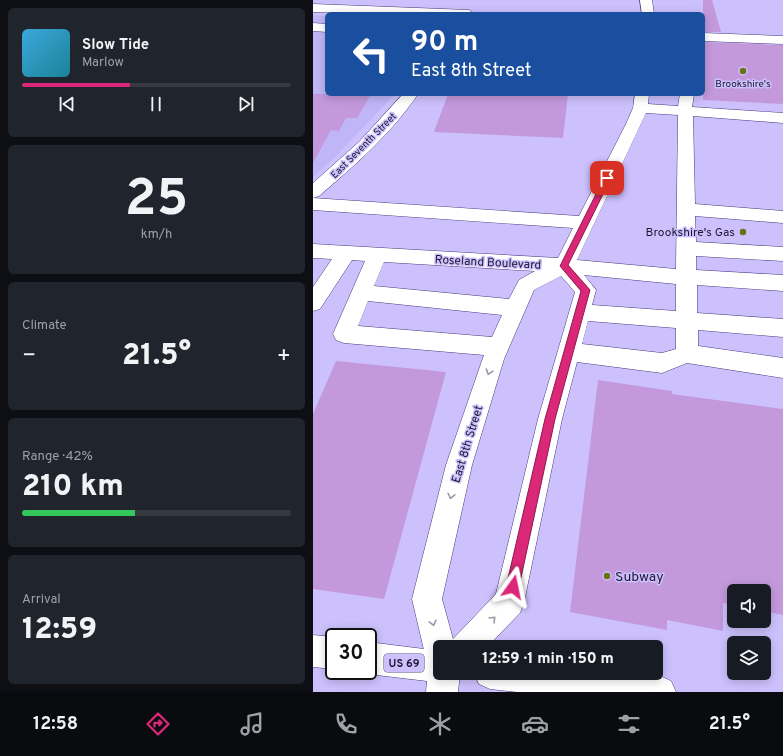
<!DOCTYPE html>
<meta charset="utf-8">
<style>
:root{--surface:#171b24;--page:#20242c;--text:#f1f3f6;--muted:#9ea1a6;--line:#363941;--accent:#db2777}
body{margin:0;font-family:Overpass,sans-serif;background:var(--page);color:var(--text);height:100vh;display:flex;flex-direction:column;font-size:15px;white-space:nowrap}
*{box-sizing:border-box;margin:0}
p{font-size:13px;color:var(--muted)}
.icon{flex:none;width:22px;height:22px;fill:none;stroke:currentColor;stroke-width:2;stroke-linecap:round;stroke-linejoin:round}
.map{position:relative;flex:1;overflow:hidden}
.sheet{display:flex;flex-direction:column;gap:8px;padding:8px;background:#0d0f14;width:313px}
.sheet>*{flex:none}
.guide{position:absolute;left:12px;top:12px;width:380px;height:84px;border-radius:6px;box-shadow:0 2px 10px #0003;background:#1a4fa0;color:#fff;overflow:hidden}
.controls{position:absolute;left:414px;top:584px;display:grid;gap:8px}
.controls a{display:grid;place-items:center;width:44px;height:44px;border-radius:6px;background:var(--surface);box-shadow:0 2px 10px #0003;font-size:20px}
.speed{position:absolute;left:12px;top:628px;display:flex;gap:8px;font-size:20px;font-weight:700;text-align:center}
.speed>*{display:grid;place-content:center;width:52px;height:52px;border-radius:50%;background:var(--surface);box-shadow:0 2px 10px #0003;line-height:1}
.speed .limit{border:2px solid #111;border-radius:6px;background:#fff;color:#111}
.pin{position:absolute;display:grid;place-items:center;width:34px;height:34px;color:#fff;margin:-17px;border-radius:8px;box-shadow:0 2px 6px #0006}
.me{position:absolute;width:44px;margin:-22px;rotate:12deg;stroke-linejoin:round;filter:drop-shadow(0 0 3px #0008)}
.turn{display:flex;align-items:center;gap:14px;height:84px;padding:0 20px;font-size:18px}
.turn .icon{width:52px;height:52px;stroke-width:2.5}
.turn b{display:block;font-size:28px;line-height:34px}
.big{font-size:30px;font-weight:800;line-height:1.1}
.sheet .tile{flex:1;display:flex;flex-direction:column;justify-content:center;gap:6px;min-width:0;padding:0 14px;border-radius:6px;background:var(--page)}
.sheet .dial{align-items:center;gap:0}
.dial b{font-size:52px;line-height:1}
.song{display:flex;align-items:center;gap:12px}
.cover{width:48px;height:48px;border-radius:6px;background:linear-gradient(135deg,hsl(200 70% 55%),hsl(190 70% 35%))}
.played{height:4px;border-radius:2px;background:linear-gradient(90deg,var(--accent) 40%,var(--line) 40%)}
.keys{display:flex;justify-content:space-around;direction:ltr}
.heat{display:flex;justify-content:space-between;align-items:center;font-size:22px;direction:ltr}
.charge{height:6px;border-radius:3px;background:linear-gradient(90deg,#34c759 42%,var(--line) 0)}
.trip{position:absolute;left:120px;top:640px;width:230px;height:40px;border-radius:6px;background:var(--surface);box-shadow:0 2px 10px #0003;font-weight:800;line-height:40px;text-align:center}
.tabs{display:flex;height:64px;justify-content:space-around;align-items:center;background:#090b0e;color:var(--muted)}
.tabs .icon{width:28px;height:28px}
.tabs .on{color:var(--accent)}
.tabs b{font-size:18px;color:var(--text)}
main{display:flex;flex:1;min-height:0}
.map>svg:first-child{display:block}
.built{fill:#c0b5f6}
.building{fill:#c399dc}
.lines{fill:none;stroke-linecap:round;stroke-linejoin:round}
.minor-casing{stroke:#493a79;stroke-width:1}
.major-casing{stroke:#493a79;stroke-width:1}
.minor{fill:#fff;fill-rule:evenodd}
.major{fill:#fff;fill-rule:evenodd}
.oneway{stroke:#9a97a3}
.route{fill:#db2777;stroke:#8e194d}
.poi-dot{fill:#6c7016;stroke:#ccc1fd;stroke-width:1.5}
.labels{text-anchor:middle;stroke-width:3;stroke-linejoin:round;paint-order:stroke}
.far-poi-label{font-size:10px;fill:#1e1733;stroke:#ccc1fd}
.far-street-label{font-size:10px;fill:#1e1733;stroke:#ccc1fd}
.shield{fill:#ccc1fd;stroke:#524a70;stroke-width:1}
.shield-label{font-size:11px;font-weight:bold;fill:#1e1733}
.poi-label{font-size:12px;fill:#1e1733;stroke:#ccc1fd;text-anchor:end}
.street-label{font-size:12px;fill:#1e1733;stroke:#ccc1fd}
.near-poi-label{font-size:14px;fill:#1e1733;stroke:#ccc1fd;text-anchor:start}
</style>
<main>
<section class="sheet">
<div class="tile">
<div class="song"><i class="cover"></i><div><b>Slow Tide</b><p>Marlow</p></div></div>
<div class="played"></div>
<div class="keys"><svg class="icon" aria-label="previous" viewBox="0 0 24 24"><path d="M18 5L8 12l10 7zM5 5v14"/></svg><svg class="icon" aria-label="pause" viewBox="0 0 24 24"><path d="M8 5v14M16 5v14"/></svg><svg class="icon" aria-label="next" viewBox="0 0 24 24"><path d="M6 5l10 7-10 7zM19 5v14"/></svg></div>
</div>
<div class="tile dial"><b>25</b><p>km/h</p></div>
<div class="tile"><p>Climate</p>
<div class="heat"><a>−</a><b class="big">21.5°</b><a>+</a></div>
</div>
<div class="tile"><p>Range · 42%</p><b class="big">210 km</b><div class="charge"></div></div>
<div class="tile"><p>Arrival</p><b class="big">12:59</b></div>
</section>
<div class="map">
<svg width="470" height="692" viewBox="0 0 470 692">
<rect width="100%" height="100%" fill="#ccc1fd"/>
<polygon class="built" points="0,15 14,16 14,94 82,94 22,157 0,177"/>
<g class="building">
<polygon points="390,0 399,0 408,32 390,32"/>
<polygon points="390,42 470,45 470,104 390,100"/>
<polygon points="0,94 57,94 56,96 57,96 44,118 33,118 26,131 18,130 0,163"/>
<polygon points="135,94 255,94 250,138 121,132"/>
<polygon points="23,361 133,372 71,599 0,589 0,414"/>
<polygon points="285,380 359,391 359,394 470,409 470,615 451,611 451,591 421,591 421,605 410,603 410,631 354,620 354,630 257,612"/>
</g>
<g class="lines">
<defs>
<g id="minor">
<polygon points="327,0 339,0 341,14 329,14"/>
<polygon points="0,4 156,10 162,14 63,14 0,12"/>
<polygon points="0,23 14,24 14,32 0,31"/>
<polygon points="390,33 470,36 470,44 390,41"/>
<path d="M90 94H105C79 133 41 166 6 196L0 198V183L46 142Z"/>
<path d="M322 94H336L335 104 365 106 367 94H381L379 107 470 113V123L380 116 382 204 470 211V223L382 216 383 242 470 247V261L383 256V270L470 275V291L384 285V313L470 319V337L385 330V346L470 358V378L374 363 349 373 264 362 249 419 211 602 207 613 174 647H127V666L116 661 111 650 99 599 133 465 171 355 31 343 23 340 20 334 52 261 39 260 7 309 0 311V287L19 259 0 258V244L245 258 260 228 0 210V198L266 216 313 124 320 108ZM333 113 365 115 363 269 264 260ZM71 262 222 271 206 280 196 299 61 286ZM271 275 363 284V311L279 305 283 290ZM248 276 262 292 225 419 183 594 140 639 129 599 159 465 191 359 221 290ZM55 301 189 315 179 337 45 326ZM275 321 363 328V349L349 353 269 344Z"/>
</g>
<g id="major">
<polygon points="0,635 21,637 21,669 0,667"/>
<polygon points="55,642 127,651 127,673 147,673 145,692 113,692 114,681 55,674 48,671 55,671"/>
<polygon points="161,673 322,673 347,676 358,681 363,692 204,692 177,689 166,684"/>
</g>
</defs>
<use href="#minor" class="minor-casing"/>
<use href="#major" class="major-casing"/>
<use href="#minor" class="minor"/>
<use href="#major" class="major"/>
</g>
<defs><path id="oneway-chevron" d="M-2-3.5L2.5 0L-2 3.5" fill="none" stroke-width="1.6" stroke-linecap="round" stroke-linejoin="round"/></defs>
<g class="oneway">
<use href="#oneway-chevron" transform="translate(176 372) rotate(108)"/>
<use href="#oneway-chevron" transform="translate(138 496) rotate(103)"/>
<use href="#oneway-chevron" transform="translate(180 619) rotate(-45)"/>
<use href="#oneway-chevron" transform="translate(120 623) rotate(76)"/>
</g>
<polygon class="route" points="294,176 298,178 255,265 277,290 242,419 206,587 204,591 200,593 195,591 193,587 232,419 268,291 247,266 291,178"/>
<g class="poi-dot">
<circle cx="430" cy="71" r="4"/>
<circle cx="430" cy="232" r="4"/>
<circle cx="294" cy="576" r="4"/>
</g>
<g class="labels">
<g class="far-poi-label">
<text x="430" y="87">Brookshire's</text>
</g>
<g class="far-street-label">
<text transform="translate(50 145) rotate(-45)" y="4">East Seventh Street</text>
</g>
<rect class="shield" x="71" y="654" width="40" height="18" rx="3"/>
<g class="shield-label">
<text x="91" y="667">US 69</text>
</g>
<g class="poi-label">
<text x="422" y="236">Brookshire's Gas</text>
</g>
<g class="street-label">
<text transform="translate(175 262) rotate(3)" y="4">Roseland Boulevard</text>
<text transform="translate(154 444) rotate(-73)" y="4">East 8th Street</text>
</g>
<g class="near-poi-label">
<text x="302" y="581">Subway</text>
</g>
</g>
</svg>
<div class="controls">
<a><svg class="icon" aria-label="sound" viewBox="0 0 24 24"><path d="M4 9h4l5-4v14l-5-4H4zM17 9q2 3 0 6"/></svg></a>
<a><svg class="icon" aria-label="layers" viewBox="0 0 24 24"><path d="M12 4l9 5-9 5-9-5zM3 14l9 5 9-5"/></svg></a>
</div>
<div class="speed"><div class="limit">30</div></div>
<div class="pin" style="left:294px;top:178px;background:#d93025"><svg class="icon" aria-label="arrive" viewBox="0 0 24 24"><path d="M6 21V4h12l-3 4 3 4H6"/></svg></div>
<svg class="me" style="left:200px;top:587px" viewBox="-20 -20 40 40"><path d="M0-17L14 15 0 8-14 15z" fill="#db2777" stroke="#fff" stroke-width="4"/></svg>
<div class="trip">12:59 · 1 min · 150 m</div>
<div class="guide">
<div class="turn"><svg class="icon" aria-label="left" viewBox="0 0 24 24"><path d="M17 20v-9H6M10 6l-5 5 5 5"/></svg><div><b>90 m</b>East 8th Street</div></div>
</div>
</div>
</main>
<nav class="tabs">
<b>12:58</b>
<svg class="icon on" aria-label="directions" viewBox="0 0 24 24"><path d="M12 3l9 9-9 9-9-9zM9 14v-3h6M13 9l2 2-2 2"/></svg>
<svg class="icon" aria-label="music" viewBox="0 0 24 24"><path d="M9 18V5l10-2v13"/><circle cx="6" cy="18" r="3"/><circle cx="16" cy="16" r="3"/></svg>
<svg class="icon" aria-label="phone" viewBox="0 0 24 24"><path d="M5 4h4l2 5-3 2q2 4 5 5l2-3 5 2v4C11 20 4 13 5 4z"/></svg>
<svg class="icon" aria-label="climate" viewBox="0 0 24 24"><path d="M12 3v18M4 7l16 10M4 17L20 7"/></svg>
<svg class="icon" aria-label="car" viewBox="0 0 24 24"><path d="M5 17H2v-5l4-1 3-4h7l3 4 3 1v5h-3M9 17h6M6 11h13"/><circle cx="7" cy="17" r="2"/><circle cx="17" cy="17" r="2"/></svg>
<svg class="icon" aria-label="filters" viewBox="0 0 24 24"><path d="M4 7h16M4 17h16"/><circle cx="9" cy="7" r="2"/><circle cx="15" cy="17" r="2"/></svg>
<b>21.5°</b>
</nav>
